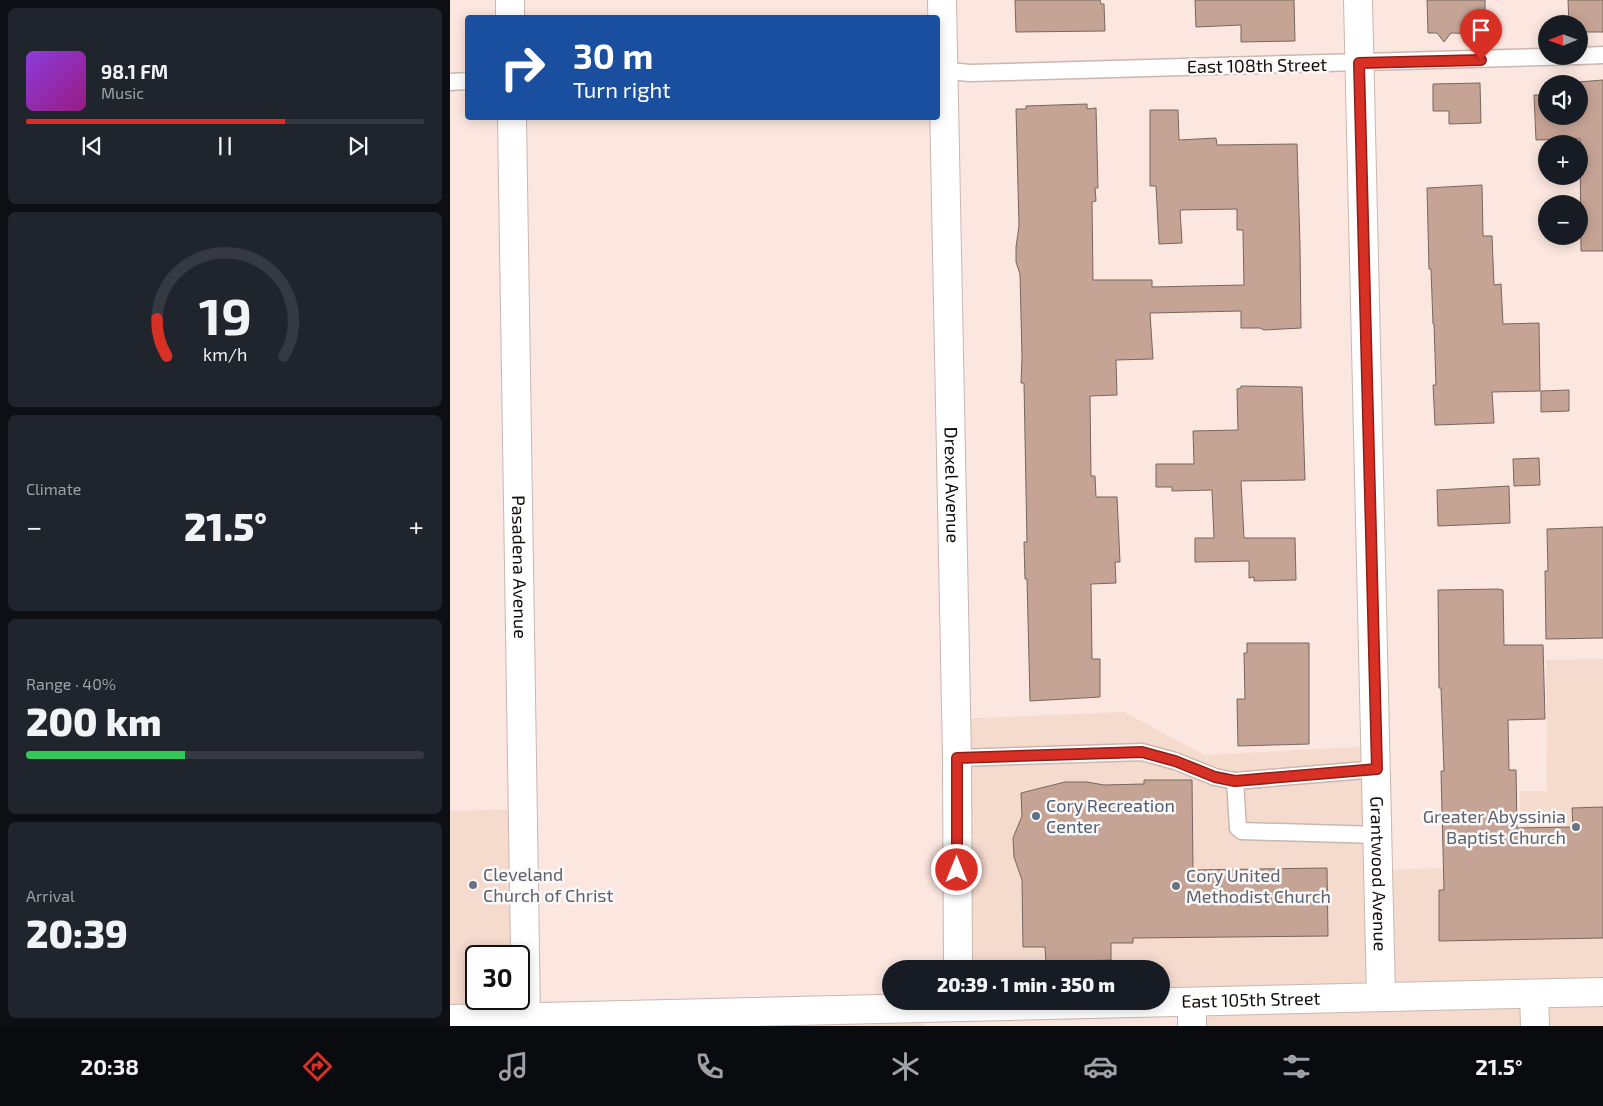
<!DOCTYPE html>
<meta charset="utf-8">
<style>
:root{--surface:#171b24;--page:#20242c;--text:#f1f3f6;--muted:#9ea1a6;--line:#363941;--accent:#d93025}
body{margin:0;font-family:"Exo 2",sans-serif;background:var(--page);color:var(--text);height:100vh;display:flex;flex-direction:column;font-size:19px;white-space:nowrap}
*{box-sizing:border-box;margin:0}
p{font-size:16px;color:var(--muted)}
.icon{flex:none;width:28px;height:28px;fill:none;stroke:currentColor;stroke-width:2;stroke-linecap:round;stroke-linejoin:round}
.map{position:relative;flex:1;overflow:hidden}
.details{display:flex;flex-direction:column;gap:8px;padding:8px;background:#0d0f14;width:450px}
.details>*{flex:none}
.guide{position:absolute;left:15px;top:15px;width:475px;height:105px;border-radius:5px;box-shadow:0 2px 12px #0003;background:#1a4fa0;color:#fff;overflow:hidden}
.needle{width:32px;rotate:269deg}
.tools{position:absolute;left:1088px;top:15px;display:grid;gap:10px}
.tools a{display:grid;place-items:center;width:50px;height:50px;border-radius:50%;background:var(--surface);box-shadow:0 2px 12px #0003;font-size:25px}
.speed{position:absolute;left:15px;top:945px;display:flex;gap:10px;font-size:25px;font-weight:700;text-align:center}
.speed>*{display:grid;place-content:center;width:65px;height:65px;border-radius:50%;background:var(--surface);box-shadow:0 2px 12px #0003;line-height:1}
.speed .limit{border:2px solid #111;border-radius:8px;background:#fff;color:#111}
.pin{position:absolute;display:grid;place-items:center;width:42px;height:42px;color:#fff;margin:-51px -21px;border-radius:50% 50% 50% 0;rotate:-45deg;box-shadow:0 0 5px #0007}
.pin .icon{rotate:45deg}
.me{position:absolute;width:55px;margin:-28px;rotate:0deg;stroke-linejoin:round;filter:drop-shadow(0 0 4px #0008)}
.turn{display:flex;align-items:center;gap:18px;height:105px;padding:0 25px;font-size:22px}
.turn .icon{width:65px;height:65px;stroke-width:2.5}
.turn b{display:block;font-size:35px;line-height:42px}
.big{font-size:38px;font-weight:800;line-height:1.1}
.details .widget{flex:1;display:flex;flex-direction:column;justify-content:center;gap:8px;min-width:0;padding:0 18px;border-radius:8px;background:var(--page)}
.details .dial{align-items:center;gap:0}
.dial svg{height:130px;overflow:visible;fill:none;stroke:var(--line);stroke-width:7;stroke-linecap:round;text-anchor:middle}
.dial text{fill:var(--text);stroke:none}
.song{display:flex;align-items:center;gap:15px}
.cover{width:60px;height:60px;border-radius:8px;background:linear-gradient(135deg,hsl(270 70% 55%),hsl(310 70% 35%))}
.played{height:5px;border-radius:2px;background:linear-gradient(90deg,var(--accent) 65%,var(--line) 65%)}
.keys{display:flex;justify-content:space-around;direction:ltr}
.heat{display:flex;justify-content:space-between;align-items:center;font-size:28px;direction:ltr}
.charge{height:8px;border-radius:4px;background:linear-gradient(90deg,#34c759 40%,var(--line) 0)}
.trip{position:absolute;left:432px;top:960px;width:288px;height:50px;border-radius:25px;background:var(--surface);box-shadow:0 2px 12px #0003;font-weight:800;line-height:50px;text-align:center}
.tabs{display:flex;height:80px;justify-content:space-around;align-items:center;background:#090b0e;color:var(--muted)}
.tabs .icon{width:35px;height:35px}
.tabs .current{color:var(--accent)}
.tabs b{font-size:22px;color:var(--text)}
main{display:flex;flex:1;min-height:0}
.map>svg:first-child{display:block}
.built{fill:#f5dace;fill-rule:evenodd}
.building{fill:#c6a495;stroke:#77665e}
.lines{fill:none;stroke-linecap:round;stroke-linejoin:round}
.service-casing{stroke:#cab7af;stroke-width:19}
.minor-casing{stroke:#cab7af;stroke-width:30}
.secondary-casing{stroke:#cab7af;stroke-width:30}
.service{stroke:#fff;stroke-width:16}
.minor{stroke:#fff;stroke-width:28}
.secondary{stroke:#fff;stroke-width:28}
.route-casing{stroke:#8d1f18;stroke-width:12}
.route{stroke:#d93025;stroke-width:9}
.service-dot{fill:#5c6f8a;stroke:#fcf8f7;stroke-width:2}
.worship-dot{fill:#6b7280;stroke:#fcf8f7;stroke-width:2}
.labels{text-anchor:middle;stroke-width:5;stroke-linejoin:round;paint-order:stroke}
.street-label{font-size:18px;fill:#130d0a;stroke:#fcf8f7}
.service-label{font-size:18px;fill:#4e5e75;stroke:#fcf8f7;text-anchor:start}
.worship-label{font-size:18px;fill:#5b616d;stroke:#fcf8f7;text-anchor:start}
</style>
<main>
<section class="details">
<div class="widget">
<div class="song"><i class="cover"></i><div><b>98.1 FM</b><p>Music</p></div></div>
<div class="played"></div>
<div class="keys"><svg class="icon" aria-label="previous" viewBox="0 0 24 24"><path d="M18 5L8 12l10 7zM5 5v14"/></svg><svg class="icon" aria-label="pause" viewBox="0 0 24 24"><path d="M8 5v14M16 5v14"/></svg><svg class="icon" aria-label="next" viewBox="0 0 24 24"><path d="M6 5l10 7-10 7zM19 5v14"/></svg></div>
</div>
<div class="widget dial"><svg viewBox="0 0 100 80">
<path d="M14 69A42 42 0 1 1 86 69"/>
<path d="M14 69A42 42 0 0 1 8 46" stroke="#d93025"/>
<text x="50" y="56" font-size="32" font-weight="700">19</text>
<text x="50" y="72" font-size="11">km/h</text>
</svg></div>
<div class="widget"><p>Climate</p>
<div class="heat"><a>−</a><b class="big">21.5°</b><a>+</a></div>
</div>
<div class="widget"><p>Range · 40%</p><b class="big">200 km</b><div class="charge"></div></div>
<div class="widget"><p>Arrival</p><b class="big">20:39</b></div>
</section>
<div class="map">
<svg width="1153" height="1026" viewBox="0 0 1153 1026">
<rect width="100%" height="100%" fill="#fbe7df"/>
<g class="built">
<polygon points="1153,659 1153,1026 742,1026 711,1001 711,969 508,969 506,719 674,712 754,755 926,746 929,870 1071,866 1070,791 1097,791 1096,660"/>
<path d="M72 809 76 1016 473 1008V1026H0V811ZM26 956H69V999H26Z"/>
</g>
<g class="building">
<polygon points="565,0 650,0 651,4 654,4 655,31 566,32"/>
<polygon points="745,0 844,0 845,41 791,42 791,25 746,27"/>
<polygon points="977,0 1035,0 1035,34 1001,33 994,42 987,33 978,33"/>
<polygon points="1118,0 1153,0 1153,32 1131,32 1131,31 1129,31 1129,24 1119,24"/>
<polygon points="1153,80 1153,251 1131,251 1130,139 1086,140 1084,95 1096,95 1096,116 1129,116 1129,84 1116,83"/>
<polygon points="1030,83 1031,123 999,124 999,111 983,111 983,84"/>
<polygon points="637,104 637,109 646,108 648,188 645,188 646,201 642,202 643,280 702,280 702,287 794,285 793,233 793,230 787,230 787,209 730,210 732,243 709,244 706,186 700,186 700,110 728,110 729,140 766,138 767,145 847,144 850,246 851,328 814,330 810,328 791,328 791,311 700,313 703,359 666,360 667,395 640,396 641,476 645,476 646,497 667,497 670,562 665,562 666,583 641,584 642,659 650,659 650,697 580,701 577,579 575,579 574,542 577,542 574,383 571,383 572,357 570,274 566,262 566,247 569,226 566,109 576,109 576,106"/>
<polygon points="1032,185 1033,236 1042,236 1044,285 1051,284 1053,324 1089,323 1090,391 1042,392 1044,423 985,425 983,385 986,385 984,324 983,324 981,269 979,269 977,188"/>
<polygon points="791,386 852,387 855,480 791,481 794,538 845,538 846,580 804,581 804,577 799,578 799,561 745,562 745,538 764,538 762,490 722,491 722,487 706,487 706,464 744,464 743,431 788,430 787,389 791,388"/>
<polygon points="1119,390 1119,411 1091,412 1091,391"/>
<polygon points="1089,458 1090,485 1064,486 1063,459"/>
<polygon points="1059,486 1060,523 988,526 987,490"/>
<polygon points="1153,527 1153,638 1096,639 1095,571 1098,571 1097,529"/>
<polygon points="1048,589 1053,590 1054,645 1093,645 1095,719 1058,720 1059,770 1066,770 1067,828 1123,827 1122,808 1153,807 1153,938 989,941 989,890 994,890 991,771 994,771 991,688 989,688 988,590"/>
<polygon points="797,643 859,643 859,744 788,746 787,699 795,699 794,653 797,653"/>
<polygon points="694,780 742,780 743,870 877,868 878,936 683,938 683,943 661,943 661,960 596,962 595,947 573,947 572,880 564,857 563,838 572,816 571,793 615,782 637,782 654,785 694,784"/>
</g>
<g class="lines">
<defs>
<g id="service">
<polyline points="1129,56 1153,55"/>
<polyline points="488,70 520,73 1127,56"/>
<polyline points="0,82 18,81"/>
<polyline points="507,758 692,752 725,761 765,777 785,781 927,769"/>
<polyline points="785,781 788,828 792,831 928,835"/>
</g>
<g id="minor">
<polyline points="60,0 60,18"/>
<path id="s1" d="M492 0 507 758 508 969"/>
<path id="s2" d="M908 0 931 997"/>
<path id="s3" d="M62 118 76 1016"/>
<polyline points="1084,994 1085,1026"/>
<polyline points="742,1002 742,1026"/>
</g>
<g id="secondary">
<path id="s4" d="M0 1019 1153 992"/>
</g>
</defs>
<use href="#service" class="service-casing"/>
<use href="#minor" class="minor-casing"/>
<use href="#secondary" class="secondary-casing"/>
<use href="#service" class="service"/>
<use href="#minor" class="minor"/>
<use href="#secondary" class="secondary"/>
</g>
<g class="lines">
<defs>
<polyline id="route" points="507,870 507,758 692,752 725,761 765,777 785,781 927,769 909,63 1031,60"/>
</defs>
<use href="#route" class="route-casing"/>
<use href="#route" class="route"/>
</g>
<circle class="service-dot" cx="586" cy="816" r="5"/>
<g class="worship-dot">
<circle cx="1126" cy="827" r="5"/>
<circle cx="23" cy="885" r="5"/>
<circle cx="726" cy="886" r="5"/>
</g>
<g class="labels">
<g class="street-label">
<text transform="translate(807 66) rotate(-1)" y="6">East 108th Street</text>
<text dy="6" stroke="none"><textPath href="#s1" startOffset="485">Drexel Avenue</textPath></text>
<text dy="6" stroke="none"><textPath href="#s3" startOffset="449">Pasadena Avenue</textPath></text>
<text dy="6" stroke="none"><textPath href="#s2" startOffset="874">Grantwood Avenue</textPath></text>
<text dy="6" stroke="none"><textPath href="#s4" startOffset="801">East 105th Street</textPath></text>
</g>
<g class="service-label">
<text x="596" y="812">Cory Recreation<tspan x="596" dy="21">Center</tspan></text>
</g>
<g class="worship-label">
<text x="1116" y="823" text-anchor="end">Greater Abyssinia<tspan x="1116" dy="21">Baptist Church</tspan></text>
<text x="33" y="881">Cleveland<tspan x="33" dy="21">Church of Christ</tspan></text>
<text x="736" y="882">Cory United<tspan x="736" dy="21">Methodist Church</tspan></text>
</g>
</g>
</svg>
<div class="tools">
<a><svg class="needle" viewBox="-14 -14 28 28"><path d="M0-13l5 13h-10z" fill="#e53935"/><path d="M0 13l5-13h-10z" fill="#9ea1a6"/></svg></a>
<a><svg class="icon" aria-label="sound" viewBox="0 0 24 24"><path d="M4 9h4l5-4v14l-5-4H4zM17 9q2 3 0 6"/></svg></a>
<a>+</a>
<a>−</a>
</div>
<div class="speed"><div class="limit">30</div></div>
<div class="pin" style="left:1031px;top:60px;background:#d93025"><svg class="icon" aria-label="arrive" viewBox="0 0 24 24"><path d="M6 21V4h12l-3 4 3 4H6"/></svg></div>
<svg class="me" style="left:507px;top:870px" viewBox="-20 -20 40 40"><circle r="17" fill="#d93025" stroke="#fff" stroke-width="3"/><path d="M0-11L8 9 0 5-8 9z" fill="#fff"/></svg>
<div class="trip">20:39 · 1 min · 350 m</div>
<div class="guide">
<div class="turn"><svg class="icon" aria-label="right" viewBox="0 0 24 24"><path d="M7 20v-9h11M14 6l5 5-5 5"/></svg><div><b>30 m</b>Turn right</div></div>
</div>
</div>
</main>
<nav class="tabs">
<b>20:38</b>
<svg class="icon current" aria-label="directions" viewBox="0 0 24 24"><path d="M12 3l9 9-9 9-9-9zM9 14v-3h6M13 9l2 2-2 2"/></svg>
<svg class="icon" aria-label="music" viewBox="0 0 24 24"><path d="M9 18V5l10-2v13"/><circle cx="6" cy="18" r="3"/><circle cx="16" cy="16" r="3"/></svg>
<svg class="icon" aria-label="phone" viewBox="0 0 24 24"><path d="M5 4h4l2 5-3 2q2 4 5 5l2-3 5 2v4C11 20 4 13 5 4z"/></svg>
<svg class="icon" aria-label="climate" viewBox="0 0 24 24"><path d="M12 3v18M4 7l16 10M4 17L20 7"/></svg>
<svg class="icon" aria-label="car" viewBox="0 0 24 24"><path d="M5 17H2v-5l4-1 3-4h7l3 4 3 1v5h-3M9 17h6M6 11h13"/><circle cx="7" cy="17" r="2"/><circle cx="17" cy="17" r="2"/></svg>
<svg class="icon" aria-label="filters" viewBox="0 0 24 24"><path d="M4 7h16M4 17h16"/><circle cx="9" cy="7" r="2"/><circle cx="15" cy="17" r="2"/></svg>
<b>21.5°</b>
</nav>
